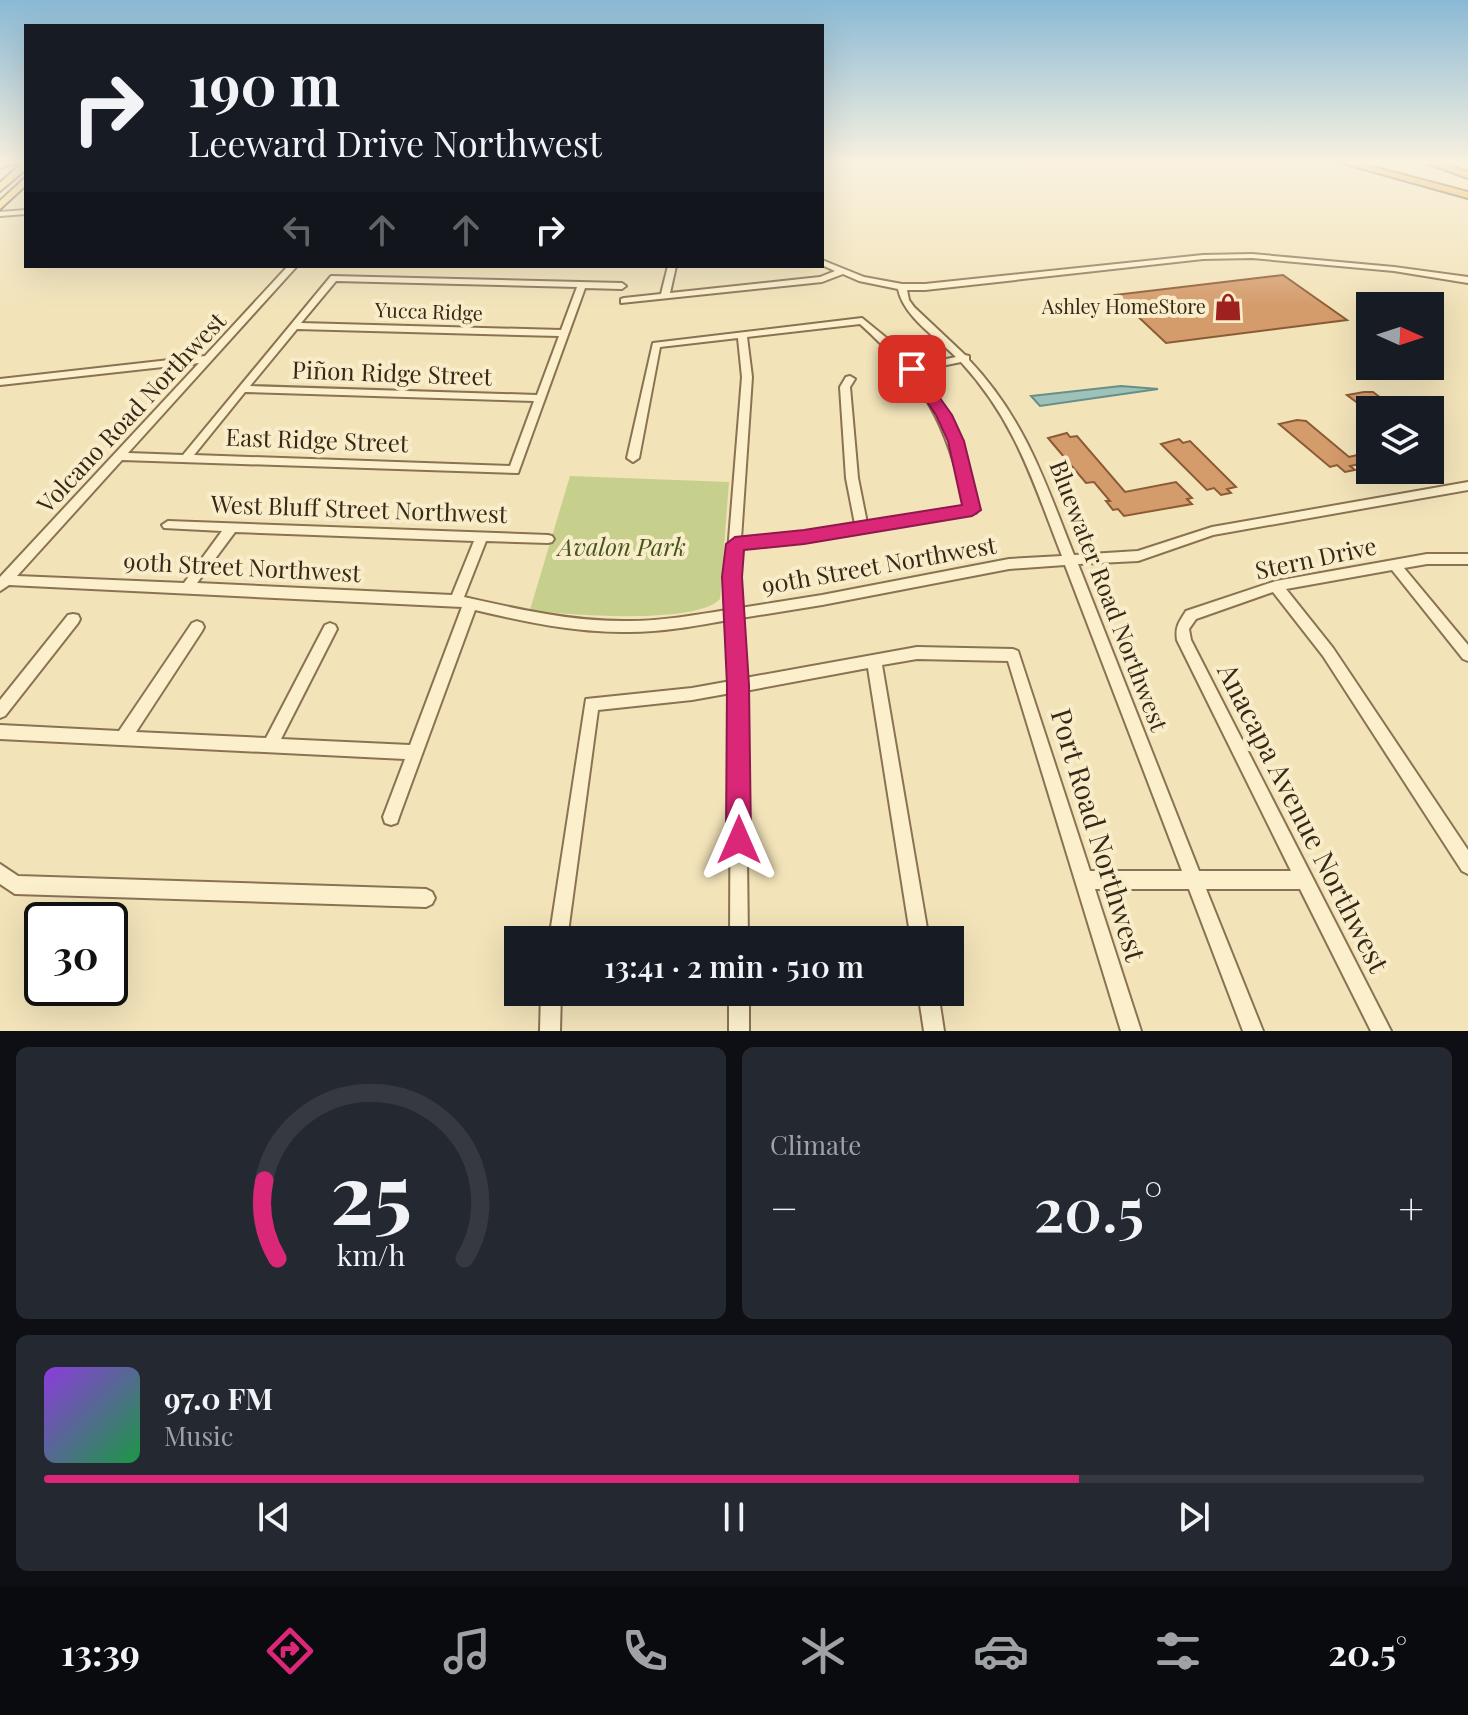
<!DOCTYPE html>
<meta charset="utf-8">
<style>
:root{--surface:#171b24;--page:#242831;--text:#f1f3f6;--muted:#9ea1a6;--line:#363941;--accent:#db2777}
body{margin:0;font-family:"Playfair Display",serif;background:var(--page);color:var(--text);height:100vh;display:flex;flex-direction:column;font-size:30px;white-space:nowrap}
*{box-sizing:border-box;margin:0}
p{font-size:26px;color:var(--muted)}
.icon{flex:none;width:44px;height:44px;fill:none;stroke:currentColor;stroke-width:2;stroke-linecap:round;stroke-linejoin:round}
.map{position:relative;height:1031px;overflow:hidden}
.sheet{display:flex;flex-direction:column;gap:16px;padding:16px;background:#0d0f14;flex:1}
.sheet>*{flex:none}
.guide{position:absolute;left:24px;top:24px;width:800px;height:244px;border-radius:0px;box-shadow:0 8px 32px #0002;background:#171b24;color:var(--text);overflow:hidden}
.needle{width:52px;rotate:93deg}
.controls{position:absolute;left:1356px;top:292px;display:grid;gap:16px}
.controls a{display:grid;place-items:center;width:88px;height:88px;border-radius:0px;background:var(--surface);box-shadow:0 8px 32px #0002;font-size:40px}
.speed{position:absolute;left:24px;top:902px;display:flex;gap:16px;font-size:40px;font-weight:700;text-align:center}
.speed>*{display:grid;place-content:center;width:104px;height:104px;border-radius:50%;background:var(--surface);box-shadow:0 8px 32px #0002;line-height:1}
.speed .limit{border:4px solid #111;border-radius:12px;background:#fff;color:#111}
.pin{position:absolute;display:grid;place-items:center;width:68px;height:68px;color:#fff;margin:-34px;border-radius:16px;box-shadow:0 4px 12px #0006}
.me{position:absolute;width:88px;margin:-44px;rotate:0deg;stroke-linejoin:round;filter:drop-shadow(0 0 6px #0008)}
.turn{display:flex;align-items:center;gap:28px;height:168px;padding:0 32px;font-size:36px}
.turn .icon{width:104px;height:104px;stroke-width:2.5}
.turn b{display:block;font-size:56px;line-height:68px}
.lanes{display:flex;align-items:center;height:76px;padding:0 32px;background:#0003;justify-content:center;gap:40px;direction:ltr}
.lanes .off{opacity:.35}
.big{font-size:60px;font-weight:600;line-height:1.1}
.sheet .tile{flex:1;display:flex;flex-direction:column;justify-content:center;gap:12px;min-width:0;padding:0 28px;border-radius:12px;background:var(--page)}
.sheet .dial{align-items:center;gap:0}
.dial svg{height:208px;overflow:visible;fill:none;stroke:var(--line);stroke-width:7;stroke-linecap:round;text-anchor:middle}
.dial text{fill:var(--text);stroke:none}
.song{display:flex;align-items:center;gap:24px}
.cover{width:96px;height:96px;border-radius:12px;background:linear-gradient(135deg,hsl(270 70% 55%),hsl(140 70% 35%))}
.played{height:8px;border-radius:4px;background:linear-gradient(90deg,var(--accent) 75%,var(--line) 75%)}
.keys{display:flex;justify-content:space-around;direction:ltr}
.heat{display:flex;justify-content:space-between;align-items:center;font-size:44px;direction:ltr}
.sheet .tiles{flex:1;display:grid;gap:16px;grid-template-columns:1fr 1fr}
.tile:last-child{grid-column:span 2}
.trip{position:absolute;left:504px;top:926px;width:460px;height:80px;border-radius:0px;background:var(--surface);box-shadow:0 8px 32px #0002;font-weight:600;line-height:80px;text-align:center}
.menu{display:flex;height:128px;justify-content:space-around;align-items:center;background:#090b0e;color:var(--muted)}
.menu .icon{width:56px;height:56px}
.menu .current{color:var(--accent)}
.menu b{font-size:36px;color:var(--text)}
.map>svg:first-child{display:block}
.green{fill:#c6d08c}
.water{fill:#9ec1b9;stroke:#658f87;stroke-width:2}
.building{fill:#d49b6b;stroke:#8b5b36;stroke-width:2}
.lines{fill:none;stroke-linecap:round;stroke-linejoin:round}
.minor-casing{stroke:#8a7252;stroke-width:4}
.major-casing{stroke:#563f28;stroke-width:4}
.highway-casing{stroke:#563f28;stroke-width:4}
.minor{fill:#fcf0cc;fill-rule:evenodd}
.major{fill:#fbdc8b;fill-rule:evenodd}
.highway{fill:#eca73e;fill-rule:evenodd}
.route{fill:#db2777;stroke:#8e194d;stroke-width:2}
.labels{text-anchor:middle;stroke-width:8;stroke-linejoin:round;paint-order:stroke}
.far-poi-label{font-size:20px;fill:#372919;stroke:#f9edc9;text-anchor:end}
.far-street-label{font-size:20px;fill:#372919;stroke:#f9edc9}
.street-label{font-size:24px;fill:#372919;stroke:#f9edc9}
.park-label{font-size:24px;font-style:italic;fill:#45551d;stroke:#f9edc9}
.near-street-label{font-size:28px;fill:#372919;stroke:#f9edc9}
</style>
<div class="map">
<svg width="1468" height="1031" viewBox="0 0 1468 1031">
<rect width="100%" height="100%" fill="#f2e3b9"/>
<path class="green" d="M570 476 729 482 720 599C696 625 565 615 530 610Z"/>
<polygon class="water" points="1121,386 1158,389 1040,406 1031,396"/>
<g class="building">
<polygon points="1283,275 1347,320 1166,343 1115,295"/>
<polygon points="1364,392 1373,392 1397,410 1367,410 1347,395"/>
<polygon points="1297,420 1306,421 1349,457 1370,452 1370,462 1350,466 1355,470 1345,472 1337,465 1330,467 1279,424"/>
<polygon points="1067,433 1070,437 1077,436 1125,492 1176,482 1192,498 1187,499 1192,504 1124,516 1118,509 1113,510 1106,501 1110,501 1094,482 1086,483 1048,438"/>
<polygon points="1179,439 1183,443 1190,441 1236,487 1227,489 1231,493 1221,495 1214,488 1207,490 1161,444"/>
</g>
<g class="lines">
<defs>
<g id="minor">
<polygon points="26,210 26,214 0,216 0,212"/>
<path d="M1252 254 1394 267 1468 277V283L1394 271 1252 258 1203 259 925 290H907L909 300 914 307 965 355 969 356V360C1025 419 1045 482 1074 555L1138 551 1212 527 1468 482V490L1213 535 1138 561 1078 564 1199 871H1291L1177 640C1175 627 1179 622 1186 611L1276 581 1427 554H1468V564H1427L1404 568 1468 645V661L1463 659 1392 570 1286 589 1333 648 1468 850V874L1462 871 1323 656 1273 592 1196 619 1189 629 1191 640 1391 1031H1371L1300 889H1206L1263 1031H1243L1189 889H1095L1141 1031H1121L1008 661 917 659 882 665 929 940H911L868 668 745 691 748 940H730L731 693 692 700 598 710 567 940H549L586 699 692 688 731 681 728 620C695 626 662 632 629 632 576 633 525 622 475 610L399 817 397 823 391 825 385 823 383 817 405 759 0 739V725L119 731 192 623 197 621 202 623 204 627 202 631 136 732 266 738 325 625 330 623 335 625 337 629 281 739 410 745 462 607 9 585 0 591V577L199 363 0 385V379L205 356 288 266H297L128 453 183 455 331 276 622 283 626 286 622 289 585 288 518 473 122 460 17 576 184 583 222 531 164 528 162 525 168 521 548 535 552 536 554 539 552 542 548 543 486 541 464 597C518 609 573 622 629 621 662 621 695 615 727 610L726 577 742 377 738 338 660 347 639 458 633 462 627 458 653 343 862 318 889 340 913 366 956 357C936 337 904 317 898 289L859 281 843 274 822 282 621 303V299L624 298 661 294 668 266H676L670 293 820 277 835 271 822 265V260L864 277 902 284H925L1203 255ZM336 281 577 287 561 330 301 323ZM860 324C923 381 948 423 965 507L867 523 858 478 850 387 855 379 850 376 846 377 840 387 846 478 855 524 804 533 741 539 752 377 747 337ZM297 329 559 336 537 395 250 386ZM961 362C1016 422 1033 482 1062 556L1009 559 822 595 740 608 738 577 740 548 804 541 976 513 978 510C967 459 951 412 917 371ZM245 392 534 401 510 466 194 455ZM235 532 474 541 452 595 197 583ZM1065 565 1182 871H1090L1018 651 1013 649 917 647 745 678 741 618 822 605 1009 569Z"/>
<polygon points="73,614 78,615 80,619 78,623 5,716 0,718 0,700 68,615"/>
<polygon points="0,864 18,876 426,889 432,892 435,898 432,904 426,907 15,894 0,884"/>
<polygon points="541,992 561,992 560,1031 540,1031"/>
<rect x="729" y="992" width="20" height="39"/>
<polygon points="918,992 938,992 944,1031 924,1031"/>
</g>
<g id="major">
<polygon points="0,163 16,163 0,168"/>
<polygon points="22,163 26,163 26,169 0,191 0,183"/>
<polygon points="26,177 26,185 0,209 0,201"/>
</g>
<g id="highway">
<polygon points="1342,163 1358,163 1468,192 1468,198"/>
<polygon points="1427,163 1442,163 1468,172 1468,178"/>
</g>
</defs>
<use href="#minor" class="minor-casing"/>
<use href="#major" class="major-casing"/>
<use href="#highway" class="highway-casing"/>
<use href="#minor" class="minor"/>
<use href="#major" class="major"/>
<use href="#highway" class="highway"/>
</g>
<linearGradient id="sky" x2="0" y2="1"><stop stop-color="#8ab9d5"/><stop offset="0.53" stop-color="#f9f2e0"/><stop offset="1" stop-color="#f9f2e0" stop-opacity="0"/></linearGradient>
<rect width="1468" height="307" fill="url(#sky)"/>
<polygon class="route" points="912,365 917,366 952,415 964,441 981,510 972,516 804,544 744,550 742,577 749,685 751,840 748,849 739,853 730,849 726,840 727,685 722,577 726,544 735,537 804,530 962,505 948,441 936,415 905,369"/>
<defs>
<symbol id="shop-bare" viewBox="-9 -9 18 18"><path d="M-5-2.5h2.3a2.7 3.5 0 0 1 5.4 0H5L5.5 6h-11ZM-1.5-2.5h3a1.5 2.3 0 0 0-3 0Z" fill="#9e211d" stroke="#f9edc9" stroke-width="2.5" paint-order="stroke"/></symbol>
</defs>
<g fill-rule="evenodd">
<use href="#shop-bare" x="1208" y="287" width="40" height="40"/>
</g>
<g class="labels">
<g class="far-poi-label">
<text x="1206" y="314">Ashley HomeStore</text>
</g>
<g class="far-street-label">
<text transform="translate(429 312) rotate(2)" y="7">Yucca Ridge</text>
</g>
<g class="street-label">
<text transform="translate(392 374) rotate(2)" y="8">Piñon Ridge Street</text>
<text transform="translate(132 413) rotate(-47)" y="8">Volcano Road Northwest</text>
<text transform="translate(317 441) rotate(2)" y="8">East Ridge Street</text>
<text transform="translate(359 510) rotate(2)" y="8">West Bluff Street Northwest</text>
<text transform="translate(1316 559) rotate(-12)" y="8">Stern Drive</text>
<text transform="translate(879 566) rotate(-10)" y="8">90th Street Northwest</text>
<text transform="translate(242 568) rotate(3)" y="8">90th Street Northwest</text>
<text transform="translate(1108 596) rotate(69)" y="8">Bluewater Road Northwest</text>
</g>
<g class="park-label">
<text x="622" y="556">Avalon Park</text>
</g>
<g class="near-street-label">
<text transform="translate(1303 818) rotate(63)" y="10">Anacapa Avenue Northwest</text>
<text transform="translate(1098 835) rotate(73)" y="10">Port Road Northwest</text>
</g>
</g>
</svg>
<div class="controls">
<a><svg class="needle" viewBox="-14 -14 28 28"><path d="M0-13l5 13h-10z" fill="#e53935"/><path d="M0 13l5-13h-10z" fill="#9ea1a6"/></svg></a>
<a><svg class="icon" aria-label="layers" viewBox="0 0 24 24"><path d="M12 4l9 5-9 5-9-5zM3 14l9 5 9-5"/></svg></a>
</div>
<div class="speed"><div class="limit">30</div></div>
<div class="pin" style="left:912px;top:369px;background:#d93025"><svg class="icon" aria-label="arrive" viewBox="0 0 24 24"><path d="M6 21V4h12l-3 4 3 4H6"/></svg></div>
<svg class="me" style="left:739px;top:840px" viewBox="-20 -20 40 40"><path d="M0-17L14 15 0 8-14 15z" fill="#db2777" stroke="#fff" stroke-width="4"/></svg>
<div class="trip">13:41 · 2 min · 510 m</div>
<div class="guide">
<div class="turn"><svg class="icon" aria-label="right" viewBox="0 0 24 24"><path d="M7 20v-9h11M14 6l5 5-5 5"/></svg><div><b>190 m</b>Leeward Drive Northwest</div></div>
<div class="lanes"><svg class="icon off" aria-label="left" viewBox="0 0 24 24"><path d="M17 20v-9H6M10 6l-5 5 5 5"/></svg><svg class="icon off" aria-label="ahead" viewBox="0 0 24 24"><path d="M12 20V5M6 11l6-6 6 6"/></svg><svg class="icon off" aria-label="ahead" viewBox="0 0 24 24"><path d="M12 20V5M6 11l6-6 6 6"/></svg><svg class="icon" aria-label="right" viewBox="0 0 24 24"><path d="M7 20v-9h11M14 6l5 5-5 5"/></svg></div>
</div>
</div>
<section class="sheet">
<div class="tiles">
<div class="tile dial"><svg viewBox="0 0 100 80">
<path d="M14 69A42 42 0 1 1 86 69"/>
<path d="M14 69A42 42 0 0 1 9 39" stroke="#db2777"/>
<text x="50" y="56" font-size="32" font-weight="700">25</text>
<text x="50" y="72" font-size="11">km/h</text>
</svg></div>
<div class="tile"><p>Climate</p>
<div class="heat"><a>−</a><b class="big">20.5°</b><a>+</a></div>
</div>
<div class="tile">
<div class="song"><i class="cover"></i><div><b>97.0 FM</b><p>Music</p></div></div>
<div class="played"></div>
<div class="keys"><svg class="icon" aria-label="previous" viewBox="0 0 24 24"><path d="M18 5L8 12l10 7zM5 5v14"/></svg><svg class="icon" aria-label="pause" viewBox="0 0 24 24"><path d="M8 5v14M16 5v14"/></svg><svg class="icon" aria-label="next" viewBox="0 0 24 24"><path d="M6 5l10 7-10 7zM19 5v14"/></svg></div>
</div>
</div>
</section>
<nav class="menu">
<b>13:39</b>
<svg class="icon current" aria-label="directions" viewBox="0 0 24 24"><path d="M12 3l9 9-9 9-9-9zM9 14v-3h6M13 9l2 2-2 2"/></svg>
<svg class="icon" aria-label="music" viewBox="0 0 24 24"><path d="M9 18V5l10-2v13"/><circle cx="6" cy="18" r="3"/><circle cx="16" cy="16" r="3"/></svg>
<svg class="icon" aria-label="phone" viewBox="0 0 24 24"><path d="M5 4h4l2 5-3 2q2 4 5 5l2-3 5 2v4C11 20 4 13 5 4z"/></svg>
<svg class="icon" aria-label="climate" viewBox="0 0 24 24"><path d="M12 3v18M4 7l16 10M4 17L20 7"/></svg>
<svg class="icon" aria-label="car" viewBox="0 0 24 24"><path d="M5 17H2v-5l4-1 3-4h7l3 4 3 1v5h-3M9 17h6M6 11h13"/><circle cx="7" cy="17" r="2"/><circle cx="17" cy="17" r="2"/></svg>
<svg class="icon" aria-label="filters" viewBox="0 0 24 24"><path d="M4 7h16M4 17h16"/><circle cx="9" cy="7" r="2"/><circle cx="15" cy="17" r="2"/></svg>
<b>20.5°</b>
</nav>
